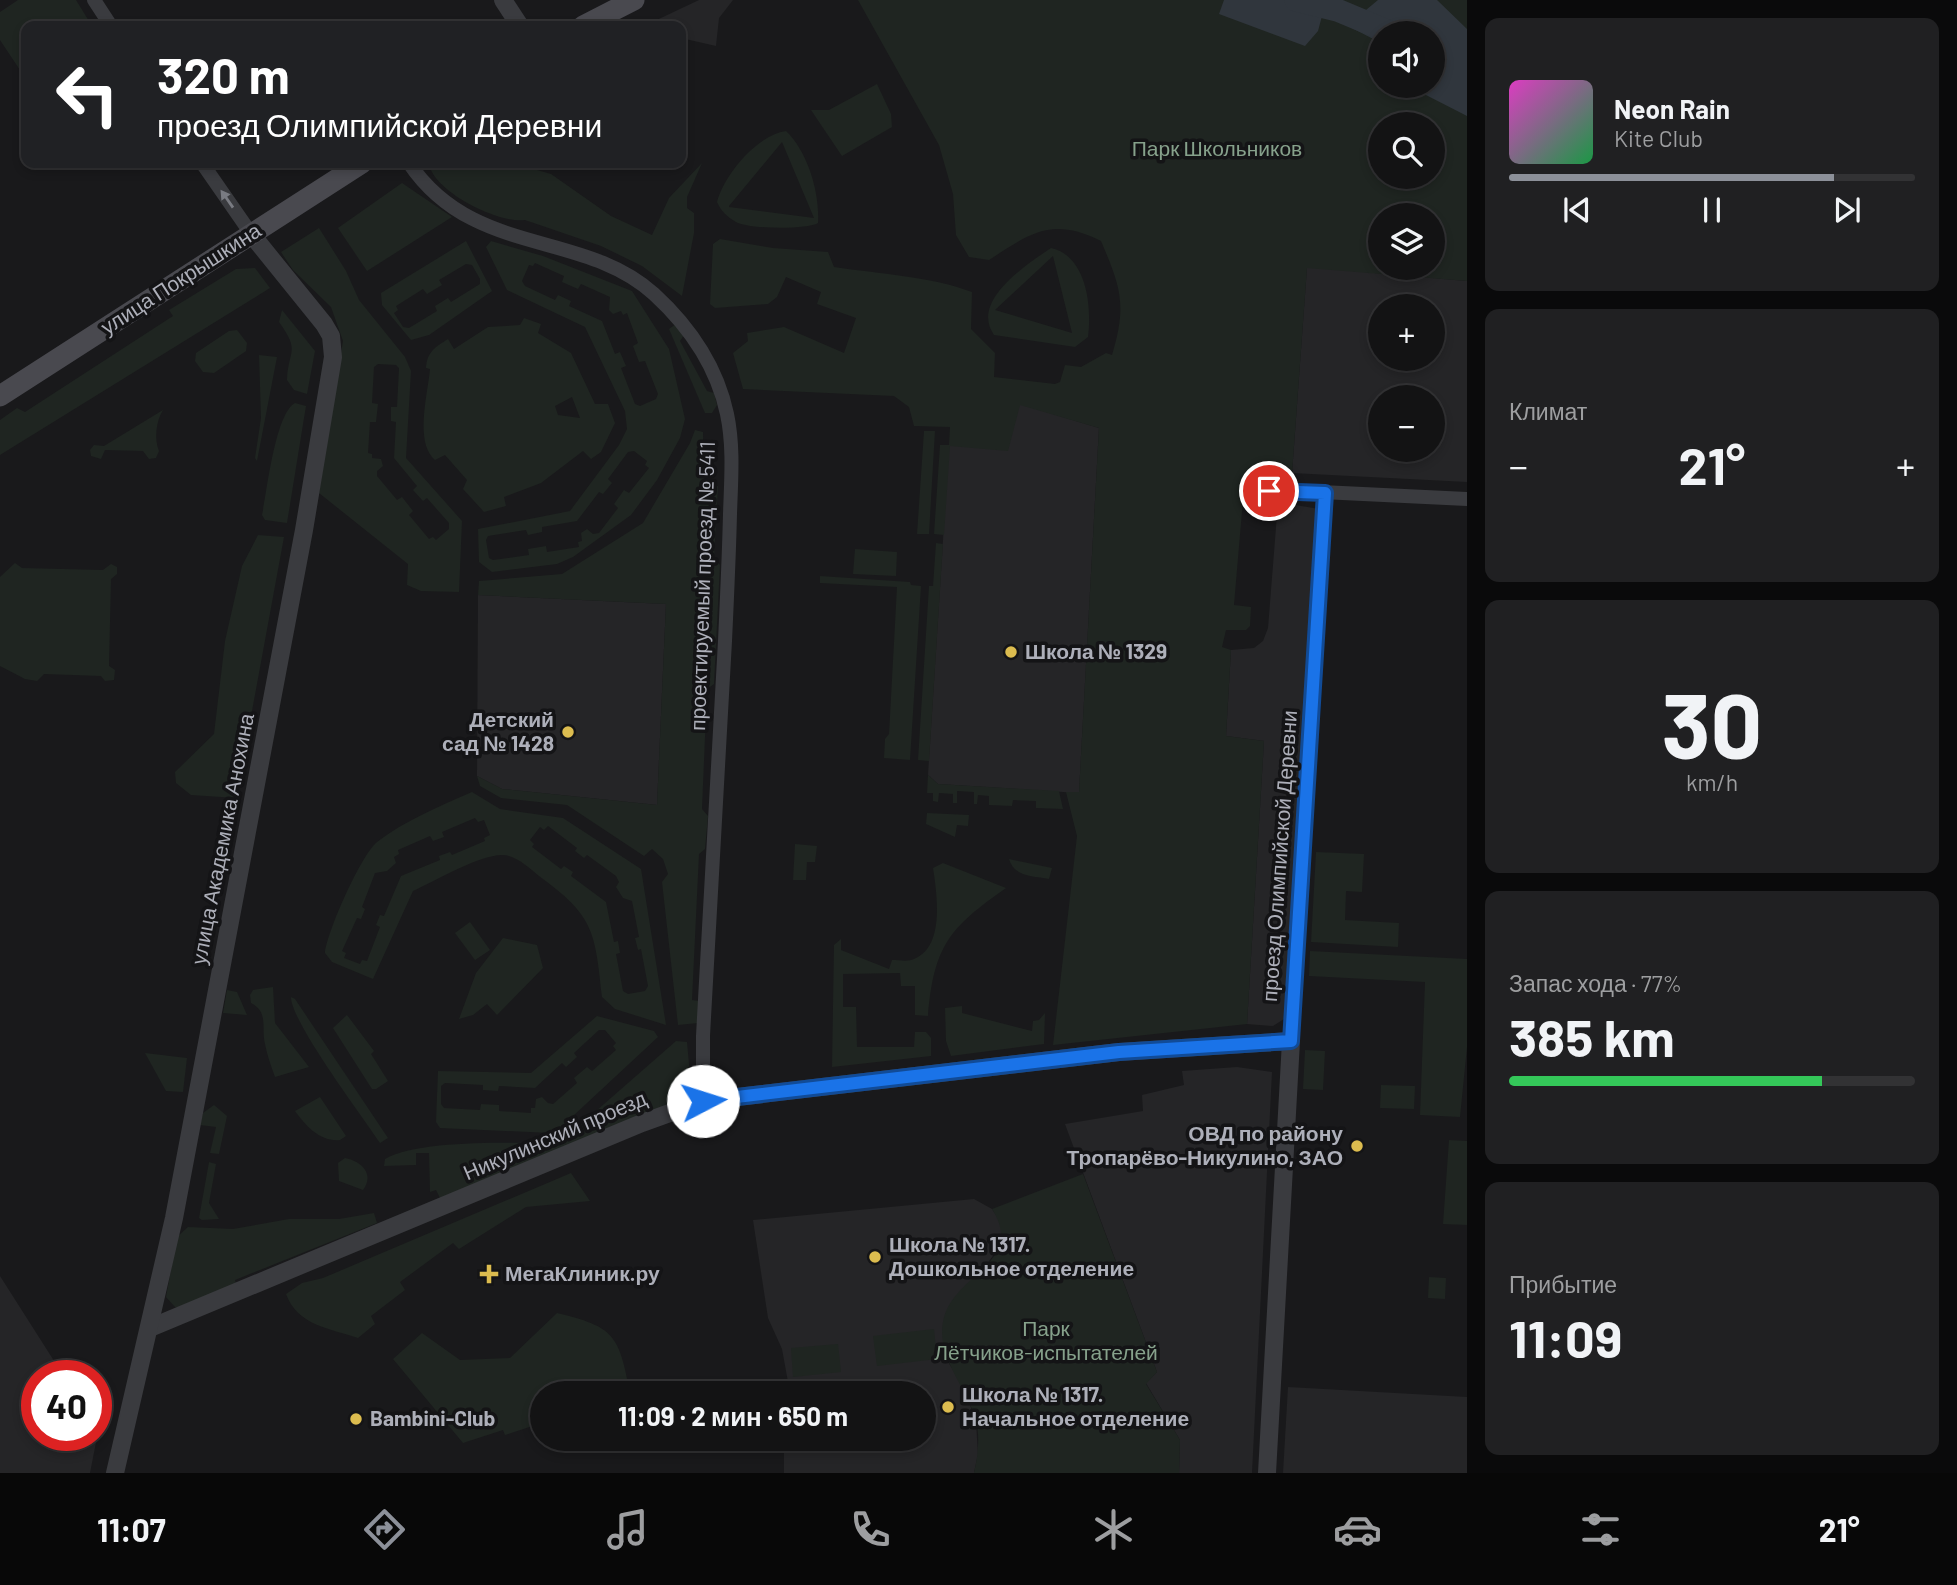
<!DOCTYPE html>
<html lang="ru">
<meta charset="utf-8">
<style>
:root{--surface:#131314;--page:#202022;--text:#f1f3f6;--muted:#9d9ea0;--line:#323234;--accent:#8c9099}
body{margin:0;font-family:Barlow,sans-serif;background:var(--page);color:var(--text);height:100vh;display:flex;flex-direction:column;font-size:26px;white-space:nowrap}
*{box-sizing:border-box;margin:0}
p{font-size:23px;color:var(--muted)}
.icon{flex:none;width:38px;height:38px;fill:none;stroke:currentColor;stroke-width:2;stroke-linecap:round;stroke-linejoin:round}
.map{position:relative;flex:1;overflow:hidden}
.details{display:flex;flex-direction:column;gap:18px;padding:18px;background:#0a0a0b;width:490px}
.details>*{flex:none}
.hud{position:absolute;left:21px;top:21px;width:665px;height:147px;border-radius:14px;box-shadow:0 4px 10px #0003,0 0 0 2px var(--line);background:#202124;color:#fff;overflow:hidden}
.buttons{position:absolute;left:1368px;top:21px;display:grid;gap:14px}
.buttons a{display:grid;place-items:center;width:77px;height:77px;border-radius:50%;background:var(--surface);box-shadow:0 4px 10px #0003,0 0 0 2px var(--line);font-size:35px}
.speed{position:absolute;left:21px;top:1360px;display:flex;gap:14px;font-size:35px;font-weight:700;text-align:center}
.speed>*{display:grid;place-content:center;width:91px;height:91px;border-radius:50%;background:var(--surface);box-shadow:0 4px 10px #0003,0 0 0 2px var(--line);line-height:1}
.speed .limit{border:10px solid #d22;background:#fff;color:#111}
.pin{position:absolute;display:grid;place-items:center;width:60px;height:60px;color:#fff;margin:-30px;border:4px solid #fff;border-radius:50%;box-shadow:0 2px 7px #0007}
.me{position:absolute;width:77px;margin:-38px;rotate:85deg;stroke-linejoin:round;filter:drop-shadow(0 0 5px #0008)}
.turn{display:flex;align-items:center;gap:24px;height:147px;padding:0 21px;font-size:32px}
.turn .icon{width:91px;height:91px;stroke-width:2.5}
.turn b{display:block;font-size:49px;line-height:60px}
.big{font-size:52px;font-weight:700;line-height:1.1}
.details .tile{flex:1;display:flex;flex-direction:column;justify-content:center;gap:10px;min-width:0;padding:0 24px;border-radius:14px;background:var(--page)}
.details .dial{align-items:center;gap:0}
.dial b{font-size:91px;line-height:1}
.song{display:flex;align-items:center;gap:21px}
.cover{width:84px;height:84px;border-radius:10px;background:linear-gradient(135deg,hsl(310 70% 55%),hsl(140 70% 35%))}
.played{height:7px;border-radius:4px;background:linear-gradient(90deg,var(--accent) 80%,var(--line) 80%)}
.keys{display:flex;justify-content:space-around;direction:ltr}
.heat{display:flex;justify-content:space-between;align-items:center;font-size:38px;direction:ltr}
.charge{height:10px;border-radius:5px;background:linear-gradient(90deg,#34c759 77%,var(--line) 0)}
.trip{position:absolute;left:530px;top:1381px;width:406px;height:70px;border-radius:35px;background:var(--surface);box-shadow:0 4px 10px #0003,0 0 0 2px var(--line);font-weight:700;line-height:70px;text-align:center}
.tabs{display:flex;height:112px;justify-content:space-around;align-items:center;background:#080808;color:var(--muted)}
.tabs .icon{width:49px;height:49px}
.tabs .active{color:var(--accent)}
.tabs b{font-size:32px;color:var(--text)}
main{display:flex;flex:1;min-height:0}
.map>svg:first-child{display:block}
.built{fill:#252527;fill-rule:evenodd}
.green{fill:#1f2521;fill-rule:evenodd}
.water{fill:#30363d}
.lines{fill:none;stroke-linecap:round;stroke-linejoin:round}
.river{stroke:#30363d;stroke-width:23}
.minor{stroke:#3a3b3f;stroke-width:14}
.tertiary{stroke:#3a3b3f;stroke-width:18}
.secondary{stroke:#49494f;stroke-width:21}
.oneway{fill:#797b82}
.route-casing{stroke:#114b97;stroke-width:18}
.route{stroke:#1a73e8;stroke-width:12}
.poi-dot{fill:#dcbc4f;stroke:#141416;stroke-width:2.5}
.labels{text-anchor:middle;stroke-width:7;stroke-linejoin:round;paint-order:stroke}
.park-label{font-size:21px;fill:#86a18b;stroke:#141416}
.street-label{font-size:21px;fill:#adafb9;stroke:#141416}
.poi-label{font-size:21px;font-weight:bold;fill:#adafb9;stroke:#141416;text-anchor:start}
</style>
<main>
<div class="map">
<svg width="1467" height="1473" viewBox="0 0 1467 1473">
<rect width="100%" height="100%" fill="#19191b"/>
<g class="built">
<polygon points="699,0 733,0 719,18 716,46 681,38 681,26 644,26"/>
<path d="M1307 267 1467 281V482L1292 473ZM1381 306H1433V359H1381ZM1381 397H1433V450H1381Z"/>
<polygon points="1020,404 1099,428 1079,793 938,784 928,775 949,446"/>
<polygon points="1278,502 1319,509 1287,1010 1284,1019 1273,1026 1247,1024 1264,741 1226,736 1231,650 1254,648 1263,641 1268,628"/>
<polygon points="478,595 666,604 657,805 502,789 477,776"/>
<polygon points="1237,1067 1272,1072 1252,1473 1179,1473 1180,1440 1146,1383 1157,1372 1065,1124 1143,1111 1142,1095 1184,1085 1182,1071"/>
<polygon points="974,1199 992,1209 1002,1224 1003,1242 981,1272 957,1295 945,1315 948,1362 963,1385 976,1422 978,1454 974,1473 784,1473 784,1439 924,1438 924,1393 790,1393 782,1349 768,1318 753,1220"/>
<polygon points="0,1276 63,1375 37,1376 37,1435 96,1435 96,1429 98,1432 90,1473 0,1473"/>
<polygon points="1288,1387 1467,1397 1467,1473 1283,1473"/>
</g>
<g class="green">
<polygon points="18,0 76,0 92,26 26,26 26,79 0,40 0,12"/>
<path d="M858 0H1467V281L1307 268 1292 473 1254 478 1244 488 1234 605 1251 607 1250 626 1246 630H1226L1222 647 1231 650 1226 736 1264 741 1247 1024 1053 1045 1077 836 1066 792H1079L1099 428 1020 405 1008 451 950 446 944 535 934 534 940 445H949L950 427 914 426 909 407 894 396 743 389 733 353 748 341 747 333 784 327 844 353 856 318 817 304 821 292 786 277 777 297 768 304 715 308 710 304 713 244 720 239 773 248 828 252 834 267C880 274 929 276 972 292L971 329 995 353 994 377 1055 384 1060 382 1065 365 1081 367 1106 353 1112 355C1127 305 1121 288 1101 241 1052 217 1032 232 989 260L969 257 956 235 953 194 939 145ZM1381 33H1433V86H1381ZM1381 124H1433V177H1381ZM1381 215H1433V268H1381Z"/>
<polygon points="877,84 891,114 892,127 842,156 811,110 829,110"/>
<path d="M786 131C808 152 820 193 818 223 807 230 747 229 736 222 727 217 721 211 717 202 724 175 757 135 786 131ZM782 142 814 218 729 207V206Z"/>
<path d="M429 163H513L551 174 611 216 652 235 669 198 702 163 687 197V208L694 213V233L682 296 642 266 601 246 525 220C499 224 432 191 429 163Z"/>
<polygon points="402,183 452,217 367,271 338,228"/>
<path d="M319 228 346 271 359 300 405 357 411 371 406 458 462 521 459 592 421 591 407 585 408 564 319 493 343 341 331 307 293 270 281 252ZM378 364 396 365 399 368 397 407H391V421L396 422 394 458 417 486 413 490 423 501 427 498 449 523V529L436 540 433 537 429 539 409 515 413 511 402 497 397 500 377 476V471L383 466 381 459 372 458V454L368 453 370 422H376L378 404 372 403 374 367Z"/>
<path d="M466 241 492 291 429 335 411 340 382 305 381 293ZM466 264 472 265 480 279V284L451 302 448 298 435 306 437 311 409 328 403 327 394 313 398 310 396 306 423 289 427 294 442 285 439 280Z"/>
<path d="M491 241 543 256 632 291 669 349 685 419 680 438 657 480 631 515 573 557 557 564 492 572 479 562 478 529 570 511 619 445 627 429 625 411 585 327 507 290 486 247ZM535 263 564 276 562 282 578 289 581 284 610 297 609 310 613 314 621 311 623 315 627 313 638 343 633 346 639 362 645 361 658 394 656 399 640 406 635 404 621 368 626 366 620 352 615 354 602 321 569 306 571 301 558 295 555 300 525 286 522 281 529 265 533 266ZM634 451 647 461 645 465 649 468 629 493 624 490 614 504 618 508 599 533 593 534 587 529 581 533 582 541 578 542 579 547 547 552 546 546 528 549 529 555 493 560 489 558 486 540 488 536 526 530 528 535 542 532V527L577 521 599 492 603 494 612 483 608 479 628 452Z"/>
<path d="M1051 248C1087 256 1092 307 1088 337L1075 347 994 335C970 301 1026 265 1051 248ZM1053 256 1072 333 995 310Z"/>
<polygon points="255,268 270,288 0,455 0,420 17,408 25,412 173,316 169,310 236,269"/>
<path d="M282 310 315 351 307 394 294 390 287 380C288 350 301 352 279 322Z"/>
<path d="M524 318 541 324 538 333 571 353 595 404H608L615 423 601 452 591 459 583 451 541 483 504 497 506 506 484 512 463 489 467 480 445 455 435 460C414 443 428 393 430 369L426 368C427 352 435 347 448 339L454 349 488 327 520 325ZM572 397 580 418 558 415 555 406Z"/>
<polygon points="676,324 684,335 680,341 707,391 714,393 717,405 712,413 705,413 669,329"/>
<polygon points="237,330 247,343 246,351 214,373 203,372 195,361 196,353 229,331"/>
<polygon points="259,355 277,357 257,461 255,458 261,418"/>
<path d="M295 403 306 406 287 523 265 520 262 515C267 492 275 414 295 403Z"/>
<path d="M163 410C156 421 154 439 159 451L156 458 149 459 143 451 105 450 101 459 91 456 90 450 94 445 104 446Z"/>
<polygon points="695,430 703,432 704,483 718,486 714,558 720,565 714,684 707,689 702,809 708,816 705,849 699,854 692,1000 699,1001 698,1023 678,1025 662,882 668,874 663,859 652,849 644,856 567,805 501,798 480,786 477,776 502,789 657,805 666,604 478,595 479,581 562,574 643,523 690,443"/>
<polygon points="924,431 935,431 929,534 917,534"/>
<polygon points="258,535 284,537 236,798 191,795 176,783 175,772 214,734 225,641 242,566"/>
<polygon points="936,543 943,544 929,761 918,760 929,586 933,586"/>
<polygon points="855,549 897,552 896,576 853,574"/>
<polygon points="15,563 22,568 103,570 111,564 117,567 117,574 111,579 109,666 115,670 114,680 105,681 101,676 44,674 37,681 25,679 0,666 0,577"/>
<polygon points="820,576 910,582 911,585 921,586 910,760 884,758 885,739 889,734 897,587 820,583"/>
<polygon points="928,775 938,784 1059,791 1063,809 1036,808 1036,801 1013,800 1012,806 989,805 989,796 978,795 977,804 974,804 974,792 957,791 957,803 953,803 953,794 939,793 938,802 933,801 933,793 927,793"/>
<path d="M472 792 500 809 563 818 641 869 666 1025 615 1009 602 997C595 931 594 916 539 876 529 868 516 855 502 855 479 855 435 881 413 891L373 979 332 962 325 953C327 932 361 855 377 842 404 821 440 806 472 792ZM475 818 478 822 484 820 490 835 484 838 485 841 452 855 450 852 439 856 440 860 401 876 384 916 380 915 376 925 380 927 367 961 362 960 360 964 344 958 346 953 342 951 357 918 361 919 365 909 362 907 375 873 387 871 396 863 394 857 399 854 398 850 430 836 433 841 444 837 442 832ZM548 826 577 848 575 851 584 858 587 855 616 876 619 882 616 887 623 898 632 901 639 937 635 938 638 950 641 949 648 986 645 991 628 994 623 991 616 954 620 953 618 941 614 942 606 902 571 876 573 872 564 866 561 869 532 847 534 844 530 840 540 827 544 830Z"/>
<polygon points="927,813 969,815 968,826 957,825 955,837 926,824"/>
<polygon points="795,844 817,846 815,862 807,862 806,880 793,880"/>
<polygon points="1316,852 1364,854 1362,892 1346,891 1345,920 1399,923 1398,947 1311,942"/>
<path d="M1009 859 1052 868 1049 879C1033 876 1014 877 1009 859Z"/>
<path d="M943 863 1006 888C949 928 934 946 928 1016L915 1015V986H901L900 973 843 974V1007H856L857 1047H914L915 1032H926L931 1038V1056L832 1067 834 945 841 939V950L889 969 892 960C899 960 908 962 914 959 945 947 937 894 933 868Z"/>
<polygon points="470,922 490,950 475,960 455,933"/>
<polygon points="503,938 537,945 543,968 497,1015 487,1004 473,1015 459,1019 476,973"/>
<polygon points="1310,951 1467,959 1467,1047 1460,1117 1420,1115 1425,982 1309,976"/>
<path d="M273 987 275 1023 309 1067 275 1077C271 1066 267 1055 265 1044 261 1028 269 1012 251 1003L250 995 253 990Z"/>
<polygon points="227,990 237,992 247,1015 223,1013"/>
<path d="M291 997 295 999 388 1138 380 1143C363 1117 291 1022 291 997Z"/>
<polygon points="962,1006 962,1013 1032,1031 1033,1021 1039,1020 1045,1013 1044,1044 951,1056 946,1041 945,1008"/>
<polygon points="347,1015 374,1051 371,1054 388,1081 376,1089 372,1089 333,1028"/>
<path d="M597 1016 654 1031 658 1037 558 1130 551 1133 440 1128 436 1122 438 1071 531 1073ZM599 1030H605L616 1043 613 1046 616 1050 592 1071 587 1067 574 1078 577 1083 553 1104 548 1103 542 1097 536 1099 535 1108H531V1113L499 1111V1105L481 1104 480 1110 444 1108 441 1104V1086L445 1083 483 1085V1090L498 1091 499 1086 535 1088 562 1063 566 1067 577 1057 574 1053Z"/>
<path d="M676 1041 687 1042 692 1097 440 1198 436 1190 430 1192 429 1153H416V1165L384 1166 385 1159C419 1139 513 1143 555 1143L564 1139Z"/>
<polygon points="1305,1050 1325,1051 1323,1090 1303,1089"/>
<polygon points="145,1053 187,1058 183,1092 166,1091"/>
<polygon points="1381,1085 1415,1086 1414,1109 1380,1108"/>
<path d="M320 1097 346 1136 340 1140C320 1142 306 1126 295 1111Z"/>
<polygon points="214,1105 227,1116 219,1154 210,1153 216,1127 200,1125 203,1113"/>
<polygon points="1449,1140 1467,1141 1467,1225 1443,1224"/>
<path d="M345 1158C361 1161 375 1174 363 1190L339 1181 338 1163Z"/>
<polygon points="209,1162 216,1164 209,1203 219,1219 202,1220 199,1218"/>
<path d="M571 1173 590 1201 526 1207 459 1249 453 1243 400 1282 405 1290 371 1316 375 1324 358 1338C329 1328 298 1326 286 1294L302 1283 323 1278Z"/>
<path d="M1083 1174 1157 1372 1146 1384 1180 1440 1179 1473H974C978 1456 980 1437 976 1420 966 1385 932 1353 945 1314 959 1273 1025 1261 992 1209Z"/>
<polygon points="374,1213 377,1223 235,1280 236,1284 182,1307 175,1307 166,1297 177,1237 188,1227 233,1229 289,1219 339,1219"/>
<polygon points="1429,1277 1446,1278 1445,1299 1428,1298"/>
<path d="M557 1313C615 1327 619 1335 630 1393H542V1423L505 1435 503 1430 463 1443 393 1359 422 1333 460 1360 510 1358Z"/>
<polygon points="934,1329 937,1359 877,1366 873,1336"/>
<polygon points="838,1344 841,1372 793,1377 791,1348"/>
<polygon points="604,1439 635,1438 636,1439 630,1452 608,1452"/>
</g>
<g class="water">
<polygon points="1224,0 1339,0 1340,1 1333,19 1322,16 1318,31 1305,46 1219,14"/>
<polygon points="1378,0 1437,0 1467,29 1467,116 1424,94 1421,86 1433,86 1433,33 1381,33 1381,43 1352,28 1360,8 1366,10"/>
</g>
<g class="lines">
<polyline class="river" points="1296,0 1337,10 1392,33"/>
<g class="minor">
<polyline points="94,0 111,26"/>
<polyline points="202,163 252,235"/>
<path d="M409 163C473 258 582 229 654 294 690 327 717 367 727 414 734 447 731 481 730 514 729 556 727 598 725 641 718 772 710 904 703 1036V1101"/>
<polyline points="1254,500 1264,493 1280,490 1467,499"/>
<polyline points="1291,1041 1325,493"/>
</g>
<g class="tertiary">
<polyline points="503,0 520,26"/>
<polyline points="150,1328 642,1123 703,1101 1119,1052 1291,1041 1267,1473"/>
<polyline points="115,1473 174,1218 304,530 333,357 331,336 324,324 252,235"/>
</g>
<g class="secondary">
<polyline points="583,26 634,0"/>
<polyline points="0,396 362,163"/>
</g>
</g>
<defs><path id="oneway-solid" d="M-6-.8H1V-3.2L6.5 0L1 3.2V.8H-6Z" transform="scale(1.75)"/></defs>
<use class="oneway" href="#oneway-solid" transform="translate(227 199) rotate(-125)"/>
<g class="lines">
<defs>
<polyline id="route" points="703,1101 1119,1052 1291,1041 1325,493 1269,491"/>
</defs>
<use href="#route" class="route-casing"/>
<use href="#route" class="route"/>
</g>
<g class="poi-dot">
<circle cx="1011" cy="652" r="7"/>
<circle cx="568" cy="732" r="7"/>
<circle cx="1357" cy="1146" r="7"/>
<circle cx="875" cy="1257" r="7"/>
<path d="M485.5 1263.5h7v7h7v7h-7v7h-7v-7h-7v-7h7z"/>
<circle cx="948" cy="1407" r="7"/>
<circle cx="356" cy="1419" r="7"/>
</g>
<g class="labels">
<g class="park-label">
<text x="1217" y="156">Парк Школьников</text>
<text x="1046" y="1336">Парк<tspan x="1046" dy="24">Лётчиков-испытателей</tspan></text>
</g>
<g class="street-label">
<text transform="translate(181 279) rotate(-33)" y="7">улица Покрышкина</text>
<text transform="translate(703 586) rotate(-88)" y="7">проектируемый проезд № 5411</text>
<text transform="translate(223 839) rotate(-79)" y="7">улица Академика Анохина</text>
<text transform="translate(1280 856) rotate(-86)" y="7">проезд Олимпийской Деревни</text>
<text transform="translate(555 1136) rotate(-23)" y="7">Никулинский проезд</text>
</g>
<g class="poi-label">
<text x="1025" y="659">Школа № 1329</text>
<text x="554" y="727" text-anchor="end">Детский<tspan x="554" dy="24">сад № 1428</tspan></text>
<text x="1343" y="1141" text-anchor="end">ОВД по району<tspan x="1343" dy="24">Тропарёво-Никулино, ЗАО</tspan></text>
<text x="889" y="1252">Школа № 1317.<tspan x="889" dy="24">Дошкольное отделение</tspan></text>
<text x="505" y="1281">МегаКлиник.ру</text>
<text x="962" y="1402">Школа № 1317.<tspan x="962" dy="24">Начальное отделение</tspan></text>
<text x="370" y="1426">Bambini-Club</text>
</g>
</g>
</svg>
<div class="buttons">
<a><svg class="icon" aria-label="sound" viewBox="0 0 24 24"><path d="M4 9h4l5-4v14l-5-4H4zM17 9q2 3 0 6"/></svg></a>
<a><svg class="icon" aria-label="search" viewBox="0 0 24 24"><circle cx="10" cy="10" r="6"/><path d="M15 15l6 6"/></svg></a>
<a><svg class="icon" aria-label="layers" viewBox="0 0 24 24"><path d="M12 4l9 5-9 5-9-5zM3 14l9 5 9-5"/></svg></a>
<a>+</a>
<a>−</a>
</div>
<div class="speed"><div class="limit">40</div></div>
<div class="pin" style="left:1269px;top:491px;background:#d93025"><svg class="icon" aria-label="arrive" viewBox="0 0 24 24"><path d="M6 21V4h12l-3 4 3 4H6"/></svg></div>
<svg class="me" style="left:703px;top:1101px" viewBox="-20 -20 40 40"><circle r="19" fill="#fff"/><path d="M0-13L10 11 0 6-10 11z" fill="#1a73e8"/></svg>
<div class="trip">11:09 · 2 мин · 650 m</div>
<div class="hud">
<div class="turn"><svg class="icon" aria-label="left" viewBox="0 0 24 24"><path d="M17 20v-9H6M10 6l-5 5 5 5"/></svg><div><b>320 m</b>проезд Олимпийской Деревни</div></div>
</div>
</div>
<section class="details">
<div class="tile">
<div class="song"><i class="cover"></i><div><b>Neon Rain</b><p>Kite Club</p></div></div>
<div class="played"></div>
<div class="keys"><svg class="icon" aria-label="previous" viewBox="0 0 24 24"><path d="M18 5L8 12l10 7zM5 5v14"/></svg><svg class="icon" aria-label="pause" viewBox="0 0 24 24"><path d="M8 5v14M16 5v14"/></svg><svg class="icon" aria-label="next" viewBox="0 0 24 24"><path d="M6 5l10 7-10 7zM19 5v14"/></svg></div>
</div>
<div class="tile"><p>Климат</p>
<div class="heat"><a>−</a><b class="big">21°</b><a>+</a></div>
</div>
<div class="tile dial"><b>30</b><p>km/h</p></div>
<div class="tile"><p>Запас хода · 77%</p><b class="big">385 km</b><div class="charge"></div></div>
<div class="tile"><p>Прибытие</p><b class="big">11:09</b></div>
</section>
</main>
<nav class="tabs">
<b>11:07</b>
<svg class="icon active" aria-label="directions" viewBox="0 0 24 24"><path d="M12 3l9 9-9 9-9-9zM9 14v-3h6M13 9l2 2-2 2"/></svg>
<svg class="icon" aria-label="music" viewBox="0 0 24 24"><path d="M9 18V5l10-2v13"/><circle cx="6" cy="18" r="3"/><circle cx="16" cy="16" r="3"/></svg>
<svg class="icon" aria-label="phone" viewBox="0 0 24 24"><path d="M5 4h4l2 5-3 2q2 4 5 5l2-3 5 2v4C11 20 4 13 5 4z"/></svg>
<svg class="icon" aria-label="climate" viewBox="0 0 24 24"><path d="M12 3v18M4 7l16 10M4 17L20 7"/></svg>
<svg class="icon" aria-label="car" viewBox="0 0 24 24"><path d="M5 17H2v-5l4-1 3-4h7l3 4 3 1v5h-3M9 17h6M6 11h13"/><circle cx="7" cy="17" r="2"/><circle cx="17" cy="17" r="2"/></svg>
<svg class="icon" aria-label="filters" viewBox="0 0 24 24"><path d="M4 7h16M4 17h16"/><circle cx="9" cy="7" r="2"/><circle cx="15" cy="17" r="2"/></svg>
<b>21°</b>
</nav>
